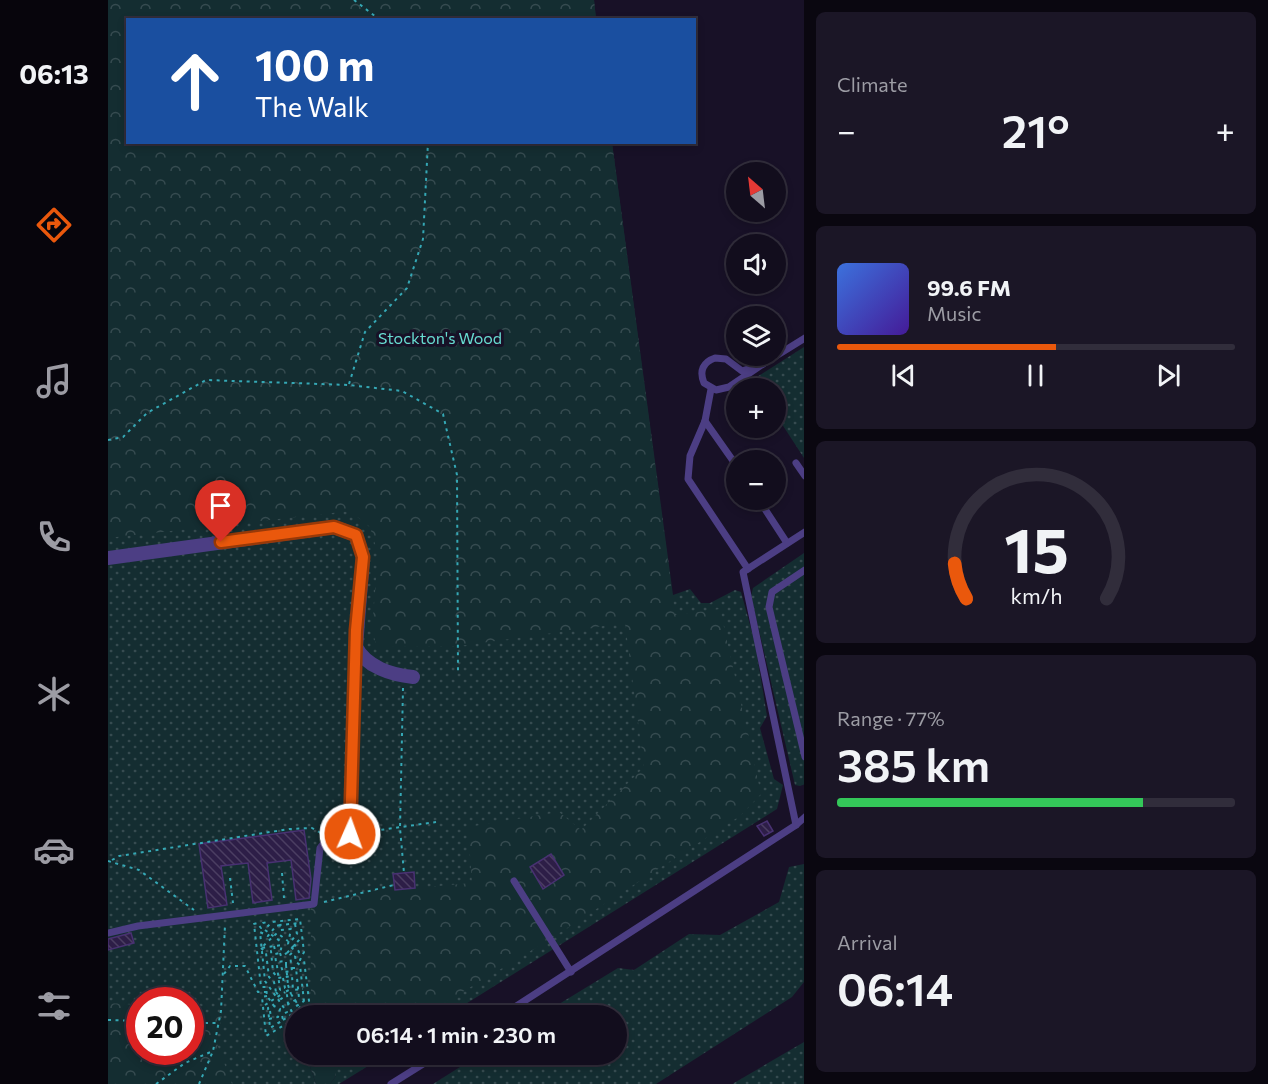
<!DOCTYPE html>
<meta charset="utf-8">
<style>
:root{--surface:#120d1d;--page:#1b1626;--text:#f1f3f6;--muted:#9c9ca4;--line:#312d3b;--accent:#ea580c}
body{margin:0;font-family:Commissioner,sans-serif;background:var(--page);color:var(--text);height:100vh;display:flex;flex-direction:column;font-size:22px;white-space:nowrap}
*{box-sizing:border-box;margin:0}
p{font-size:20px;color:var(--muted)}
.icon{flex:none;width:33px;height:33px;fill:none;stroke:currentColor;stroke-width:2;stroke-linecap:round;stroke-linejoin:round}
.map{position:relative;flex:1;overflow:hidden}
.details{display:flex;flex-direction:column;gap:12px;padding:12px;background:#0a0710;width:464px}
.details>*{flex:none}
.top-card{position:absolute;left:18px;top:18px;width:570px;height:126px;border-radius:0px;box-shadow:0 3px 9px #0003,0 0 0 2px var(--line);background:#1a4fa0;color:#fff;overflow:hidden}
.needle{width:39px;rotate:332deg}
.tools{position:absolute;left:618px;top:162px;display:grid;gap:12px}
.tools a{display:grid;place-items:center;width:60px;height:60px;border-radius:50%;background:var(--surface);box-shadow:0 3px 9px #0003,0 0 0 2px var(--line);font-size:30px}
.speed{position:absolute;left:18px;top:987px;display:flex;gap:12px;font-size:30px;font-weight:700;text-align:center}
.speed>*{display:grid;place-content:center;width:78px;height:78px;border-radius:50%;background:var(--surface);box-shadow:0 3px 9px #0003,0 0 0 2px var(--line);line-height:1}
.speed .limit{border:9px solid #d22;background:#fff;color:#111}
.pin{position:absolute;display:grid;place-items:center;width:51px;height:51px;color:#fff;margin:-62px -26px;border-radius:50% 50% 50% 0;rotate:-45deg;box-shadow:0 0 6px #0007}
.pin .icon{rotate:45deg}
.me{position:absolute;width:66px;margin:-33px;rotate:2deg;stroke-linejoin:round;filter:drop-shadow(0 0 4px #0008)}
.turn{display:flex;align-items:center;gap:21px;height:126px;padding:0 30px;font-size:27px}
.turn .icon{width:78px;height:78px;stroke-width:2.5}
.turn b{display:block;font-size:42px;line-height:51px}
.big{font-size:45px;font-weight:600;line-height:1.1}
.details .widget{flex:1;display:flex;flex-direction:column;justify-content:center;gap:9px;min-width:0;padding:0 21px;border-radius:9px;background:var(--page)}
.details .dial{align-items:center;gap:0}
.dial svg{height:156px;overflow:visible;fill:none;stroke:var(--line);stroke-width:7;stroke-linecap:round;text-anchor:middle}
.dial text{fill:var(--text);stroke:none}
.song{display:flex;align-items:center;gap:18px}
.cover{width:72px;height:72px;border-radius:9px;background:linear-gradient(135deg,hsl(220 70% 55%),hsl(260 70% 35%))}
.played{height:6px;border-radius:3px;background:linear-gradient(90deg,var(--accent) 55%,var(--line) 55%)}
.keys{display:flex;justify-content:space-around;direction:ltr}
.heat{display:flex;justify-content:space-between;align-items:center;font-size:33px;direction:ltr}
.charge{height:9px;border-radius:4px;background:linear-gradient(90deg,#34c759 77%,var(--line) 0)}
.trip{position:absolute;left:177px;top:1005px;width:342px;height:60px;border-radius:30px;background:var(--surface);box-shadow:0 3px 9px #0003,0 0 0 2px var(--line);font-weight:600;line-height:60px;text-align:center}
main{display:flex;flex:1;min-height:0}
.menu{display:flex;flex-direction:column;width:108px;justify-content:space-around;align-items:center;background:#07050c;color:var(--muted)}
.menu .icon{width:42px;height:42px}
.menu .current{color:var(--accent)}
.menu b{font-size:27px;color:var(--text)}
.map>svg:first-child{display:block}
.green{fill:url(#green-dots);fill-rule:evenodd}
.forest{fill:url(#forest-crowns)}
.building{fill:url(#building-back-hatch);stroke:#483172;stroke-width:1.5}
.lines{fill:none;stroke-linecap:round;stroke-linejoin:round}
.path{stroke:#35a8b5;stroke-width:2;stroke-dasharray:3 4.5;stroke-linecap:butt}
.lane{stroke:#4c3e84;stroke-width:7}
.street{stroke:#4c3e84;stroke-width:14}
.path-bridge{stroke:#35a8b5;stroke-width:2;stroke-dasharray:3 4.5;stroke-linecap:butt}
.route-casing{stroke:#983908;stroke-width:15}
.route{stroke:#ea580c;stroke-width:10}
.labels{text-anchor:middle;stroke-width:6;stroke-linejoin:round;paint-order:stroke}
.park-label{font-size:16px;fill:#67dcd1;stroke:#181127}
</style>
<main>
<nav class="menu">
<b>06:13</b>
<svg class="icon current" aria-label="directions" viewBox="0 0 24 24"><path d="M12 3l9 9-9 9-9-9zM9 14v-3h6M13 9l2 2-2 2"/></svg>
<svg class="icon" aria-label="music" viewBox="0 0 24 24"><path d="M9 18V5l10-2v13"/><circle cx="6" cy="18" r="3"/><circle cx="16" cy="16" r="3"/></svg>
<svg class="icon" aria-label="phone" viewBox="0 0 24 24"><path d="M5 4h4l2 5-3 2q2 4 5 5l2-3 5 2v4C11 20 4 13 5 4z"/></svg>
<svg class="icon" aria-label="climate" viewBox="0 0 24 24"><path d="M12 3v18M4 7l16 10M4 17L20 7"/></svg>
<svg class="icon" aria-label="car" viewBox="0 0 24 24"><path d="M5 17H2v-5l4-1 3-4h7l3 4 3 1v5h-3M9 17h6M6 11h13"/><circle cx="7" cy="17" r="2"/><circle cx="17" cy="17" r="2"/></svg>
<svg class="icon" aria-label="filters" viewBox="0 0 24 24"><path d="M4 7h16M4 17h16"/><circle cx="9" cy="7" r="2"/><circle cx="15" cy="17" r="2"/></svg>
</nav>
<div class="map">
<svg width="697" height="1084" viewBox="0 0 697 1084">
<defs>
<pattern id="green-dots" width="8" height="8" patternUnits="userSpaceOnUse" patternTransform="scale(1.5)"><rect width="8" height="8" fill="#142d31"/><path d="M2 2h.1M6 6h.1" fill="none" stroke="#364b50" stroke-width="1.8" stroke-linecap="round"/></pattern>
<pattern id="forest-crowns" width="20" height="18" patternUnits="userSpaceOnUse" patternTransform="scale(1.5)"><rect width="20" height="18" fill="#142d31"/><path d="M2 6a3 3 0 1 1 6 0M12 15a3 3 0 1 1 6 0" fill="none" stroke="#364b50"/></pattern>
<pattern id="building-back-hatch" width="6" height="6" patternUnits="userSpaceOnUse" patternTransform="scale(1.5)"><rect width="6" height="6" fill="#2d1e47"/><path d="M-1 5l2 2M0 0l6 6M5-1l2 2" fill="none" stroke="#4b3e62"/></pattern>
</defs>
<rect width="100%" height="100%" fill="#181127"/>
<g class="green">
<path d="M0 0H486L488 19 20 20V142L504 143 565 595 582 589 593 603H602L627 590 633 592 647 643 659 716 652 728 666 779 675 785 669 809 340 1015H314L590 791 241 1015 188 1016V1054L198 1055 208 1084H0ZM32 1000H82V1052H32Z"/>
<polygon points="696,347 696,458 668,415 668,388 649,388 644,380"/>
<polygon points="696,553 697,784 692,786 687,785 643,596 645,588"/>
<polygon points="696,864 696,982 684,997 548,1084 325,1084 371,1055 508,1054 508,1016 433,1015 510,968 526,970 581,934 612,935 671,902 681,867"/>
<polygon points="696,1042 696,1084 625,1084 626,1083"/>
<polygon points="252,1055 278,1055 231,1084 222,1084 228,1076 226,1070"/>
</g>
<g class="forest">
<polygon points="0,0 486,0 488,19 20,20 20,142 504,143 567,615 612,609 653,794 632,816 436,943 316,1015 194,1015 203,1009 203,907 285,886 287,890 364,883 360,827 451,812 473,830 536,767 517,623 351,646 269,647 264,630 270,554 262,527 242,511 0,538"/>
<polygon points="0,1003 31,1005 32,1052 82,1052 83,1011 114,1016 108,1041 124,1084 0,1084"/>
<polygon points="187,1020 187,1042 159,1038"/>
<polygon points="198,1055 198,1054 252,1055 227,1070 228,1076 222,1084 208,1084"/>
</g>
<g class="building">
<polygon points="659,821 665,831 656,836 649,826"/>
<polygon points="196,830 203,879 201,898 188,900 183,860 159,863 164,900 145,903 140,863 113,866 119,905 100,908 91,844"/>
<polygon points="443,854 456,875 435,889 422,867"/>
<polygon points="306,872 307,888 287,890 285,874"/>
<polygon points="23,933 26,943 0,950 0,939"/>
</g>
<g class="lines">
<g class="path">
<polyline points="246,0 272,20"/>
<polyline points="241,384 257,332 299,288 315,239 320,142"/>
<polyline points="0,440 15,437 39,413 98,380 241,385 294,391 335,414 349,475 350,672"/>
<polyline points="295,688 292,828 296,873"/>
<polyline points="251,833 328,822"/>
<polyline points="4,860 11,856 181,829 204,828 213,833"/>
<polyline points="0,861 31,870 86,910"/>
<polyline points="174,873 176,898"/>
<polyline points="122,878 125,903"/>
<polyline points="216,902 286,885"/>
<polyline points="187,924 189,934 184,940 191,952 187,956 188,962 192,965 197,1011"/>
<polyline points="172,925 168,926 160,936 152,932 157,981 179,1012 174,1015 175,1020 162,1028 160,1008 166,1006 159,996 158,987 153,987 146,924 149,923 153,928 155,923 159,922 160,926 164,922 192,919 196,952 192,960 196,960 202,1009 191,1016"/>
<polyline points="166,946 167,950 163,951 165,972 170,978 184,976 185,990 195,989"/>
<polyline points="153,948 158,953 161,977 166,982 168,992 172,990 169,966 173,966 175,972 184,971 182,955 186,950 180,944 183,929 172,930 172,925 192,923"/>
<polyline points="172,953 173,956 179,953"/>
<polyline points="178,965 178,961 168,962 167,954 172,953 174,945 153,948 169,933 180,941"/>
<polyline points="184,968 188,968 191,998 180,1004 185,1014"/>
<polyline points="116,974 122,966 137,966 150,992 158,992"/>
<polyline points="175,978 177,988 181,990 177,992"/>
<polyline points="180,985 183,994"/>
<polyline points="168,992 173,999 179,995 180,1004"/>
<polyline points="159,996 154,997 158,1036 188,1018"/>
<polyline points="162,1011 163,1018"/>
<polyline points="161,1019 170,1017 172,1009 166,1006"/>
<polyline points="0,1020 32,1021"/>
<polyline points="175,1020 189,1011 187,1007 196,1001"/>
<polyline points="82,1023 111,1023"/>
<polyline points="48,1084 77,1063 105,1051 113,1011 117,925"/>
<polyline points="91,1084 105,1051"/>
</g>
<g class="lane">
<path d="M607 358 618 359 634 371 655 364 621 387 608 390 596 383C591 371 595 362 607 358Z"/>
<polyline points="655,364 697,338"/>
<polyline points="603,389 597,421 582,456 580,479 640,569"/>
<polyline points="597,421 628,465"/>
<polyline points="688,463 697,476"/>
<polyline points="651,500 679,543"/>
<polyline points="697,570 664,592 661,607 697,757"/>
<polyline points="688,825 635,572 697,532"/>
<polyline points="406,881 463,972"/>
<polyline points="0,933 30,926 206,904 212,848 220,837 241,834 248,649"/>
<polyline points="393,1016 688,825 697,817"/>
<polyline points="283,1084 331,1054"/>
</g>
<path class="street" d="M0 558 226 527 248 535 255 557 248 647C258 667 284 675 305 677"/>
<g class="path-bridge">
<polyline points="157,930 172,941"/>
<polyline points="179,953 192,939"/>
<polyline points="178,965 180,985"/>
<polyline points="183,994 194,1011"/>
<polyline points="157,1005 177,992"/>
</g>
</g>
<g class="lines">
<defs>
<polyline id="route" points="113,542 226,527 248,535 255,557 248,630 242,834"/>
</defs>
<use href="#route" class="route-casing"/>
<use href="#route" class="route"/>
</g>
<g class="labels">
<g class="park-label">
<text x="332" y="344">Stockton's Wood</text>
</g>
</g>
</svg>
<div class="tools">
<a><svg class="needle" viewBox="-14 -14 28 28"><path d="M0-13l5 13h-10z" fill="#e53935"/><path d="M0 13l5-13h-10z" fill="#9c9ca4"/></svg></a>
<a><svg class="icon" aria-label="sound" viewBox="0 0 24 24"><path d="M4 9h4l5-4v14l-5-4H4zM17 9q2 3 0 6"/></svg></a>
<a><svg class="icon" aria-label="layers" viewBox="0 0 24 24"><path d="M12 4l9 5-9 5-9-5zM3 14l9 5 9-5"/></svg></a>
<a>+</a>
<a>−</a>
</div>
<div class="speed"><div class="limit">20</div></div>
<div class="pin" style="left:113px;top:542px;background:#d93025"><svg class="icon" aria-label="arrive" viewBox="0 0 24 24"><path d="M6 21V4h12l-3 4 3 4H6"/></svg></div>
<svg class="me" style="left:242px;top:834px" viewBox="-20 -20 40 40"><circle r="17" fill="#ea580c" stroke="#fff" stroke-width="3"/><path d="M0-11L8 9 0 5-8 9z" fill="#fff"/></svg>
<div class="trip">06:14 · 1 min · 230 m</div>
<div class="top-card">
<div class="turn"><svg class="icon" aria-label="ahead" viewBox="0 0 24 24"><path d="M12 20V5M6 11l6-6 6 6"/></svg><div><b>100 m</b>The Walk</div></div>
</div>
</div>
<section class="details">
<div class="widget"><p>Climate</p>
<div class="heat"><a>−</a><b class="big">21°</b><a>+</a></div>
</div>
<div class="widget">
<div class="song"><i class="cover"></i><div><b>99.6 FM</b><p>Music</p></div></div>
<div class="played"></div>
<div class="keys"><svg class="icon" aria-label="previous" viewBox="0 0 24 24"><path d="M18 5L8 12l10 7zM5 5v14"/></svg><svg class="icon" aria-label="pause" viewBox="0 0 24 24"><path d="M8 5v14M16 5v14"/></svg><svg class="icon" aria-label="next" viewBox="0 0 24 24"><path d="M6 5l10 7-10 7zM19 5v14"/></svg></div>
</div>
<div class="widget dial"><svg viewBox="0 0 100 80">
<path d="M14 69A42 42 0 1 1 86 69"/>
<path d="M14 69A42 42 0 0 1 8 51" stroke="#ea580c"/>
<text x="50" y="56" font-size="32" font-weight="700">15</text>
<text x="50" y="72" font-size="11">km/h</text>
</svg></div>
<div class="widget"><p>Range · 77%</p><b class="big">385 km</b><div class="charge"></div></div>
<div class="widget"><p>Arrival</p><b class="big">06:14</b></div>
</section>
</main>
